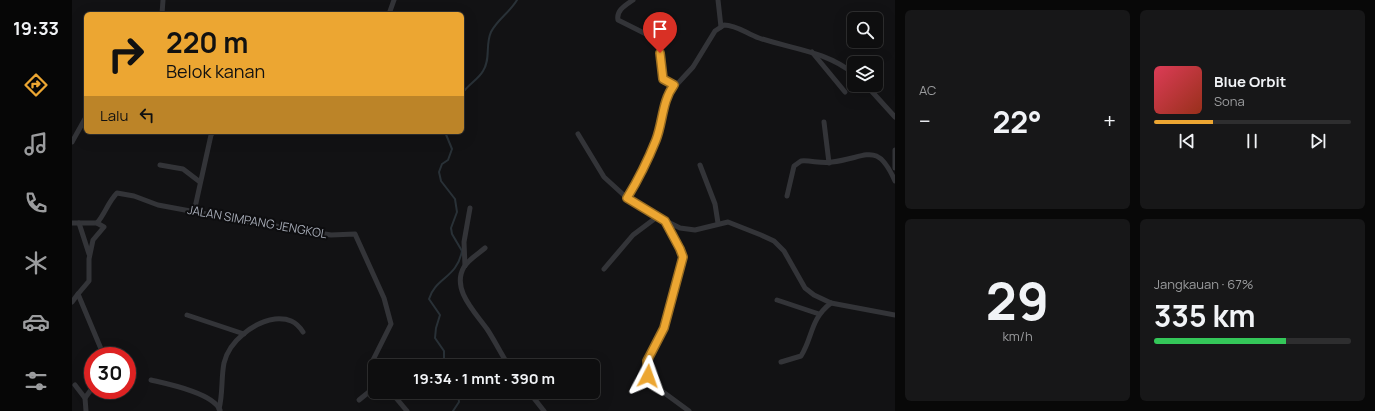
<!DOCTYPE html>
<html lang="id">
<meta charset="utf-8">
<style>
:root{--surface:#0e0e0f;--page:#171718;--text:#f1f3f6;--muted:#9b9c9e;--line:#2e2e2f;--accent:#eca632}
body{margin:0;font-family:Manrope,sans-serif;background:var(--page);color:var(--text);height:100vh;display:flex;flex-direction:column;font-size:15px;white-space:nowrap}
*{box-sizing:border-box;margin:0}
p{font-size:13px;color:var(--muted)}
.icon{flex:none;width:22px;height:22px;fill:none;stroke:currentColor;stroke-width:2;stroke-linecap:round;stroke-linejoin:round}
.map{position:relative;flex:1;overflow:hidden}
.sheet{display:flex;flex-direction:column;gap:10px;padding:10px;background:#080808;width:480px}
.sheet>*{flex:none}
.hud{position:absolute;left:12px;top:12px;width:380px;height:122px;border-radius:6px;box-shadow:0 4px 16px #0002,0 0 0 1px var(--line);background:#eca632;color:#111;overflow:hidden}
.tools{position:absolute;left:775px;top:12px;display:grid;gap:8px}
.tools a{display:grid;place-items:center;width:36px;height:36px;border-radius:6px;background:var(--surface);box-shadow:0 4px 16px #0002,0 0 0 1px var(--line);font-size:20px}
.speed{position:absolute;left:12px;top:347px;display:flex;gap:8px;font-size:20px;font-weight:700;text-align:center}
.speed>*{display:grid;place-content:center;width:52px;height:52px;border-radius:50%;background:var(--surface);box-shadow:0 4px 16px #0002,0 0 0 1px var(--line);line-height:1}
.speed .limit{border:6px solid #d22;background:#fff;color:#111}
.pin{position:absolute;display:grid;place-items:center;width:34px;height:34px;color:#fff;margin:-41px -17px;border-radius:50% 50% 50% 0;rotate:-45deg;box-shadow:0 0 4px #0007}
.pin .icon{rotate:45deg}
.me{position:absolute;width:44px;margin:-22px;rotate:4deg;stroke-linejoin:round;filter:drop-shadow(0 0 3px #0008)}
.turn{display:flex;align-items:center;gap:14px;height:84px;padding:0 16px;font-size:18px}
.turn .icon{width:52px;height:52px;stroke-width:2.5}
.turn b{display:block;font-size:28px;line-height:34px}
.then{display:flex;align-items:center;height:38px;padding:0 16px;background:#0003;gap:8px;font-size:15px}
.big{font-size:30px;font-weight:700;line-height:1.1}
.sheet .card{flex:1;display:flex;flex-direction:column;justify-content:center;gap:6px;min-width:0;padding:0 14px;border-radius:6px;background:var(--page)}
.sheet .dial{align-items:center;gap:0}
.dial b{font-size:52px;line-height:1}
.song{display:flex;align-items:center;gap:12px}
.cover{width:48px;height:48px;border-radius:6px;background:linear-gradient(135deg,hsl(350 70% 55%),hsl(10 70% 35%))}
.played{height:4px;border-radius:2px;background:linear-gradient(90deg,var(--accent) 30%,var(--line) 30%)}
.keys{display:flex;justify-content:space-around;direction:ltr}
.heat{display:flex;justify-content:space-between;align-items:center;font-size:22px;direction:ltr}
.charge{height:6px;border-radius:3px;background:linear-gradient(90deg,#34c759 67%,var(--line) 0)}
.sheet .tiles{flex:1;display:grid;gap:10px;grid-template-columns:repeat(2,1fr)}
.trip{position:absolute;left:296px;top:359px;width:232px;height:40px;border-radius:6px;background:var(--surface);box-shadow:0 4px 16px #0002,0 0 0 1px var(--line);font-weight:700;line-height:40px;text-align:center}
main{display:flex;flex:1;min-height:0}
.tab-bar{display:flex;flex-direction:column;width:72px;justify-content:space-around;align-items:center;background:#060606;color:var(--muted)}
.tab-bar .icon{width:28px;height:28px}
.tab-bar .active{color:var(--accent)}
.tab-bar b{font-size:18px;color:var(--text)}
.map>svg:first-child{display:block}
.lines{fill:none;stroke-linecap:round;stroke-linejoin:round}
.stream{stroke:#293137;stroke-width:2}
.street{stroke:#333438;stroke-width:5}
.route-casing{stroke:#996c20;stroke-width:10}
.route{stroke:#eca632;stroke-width:7}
.labels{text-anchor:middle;stroke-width:4;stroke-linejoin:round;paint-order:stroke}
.street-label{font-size:12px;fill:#a4a9b4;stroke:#0d0d0f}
</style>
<main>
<nav class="tab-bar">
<b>19:33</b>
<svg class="icon active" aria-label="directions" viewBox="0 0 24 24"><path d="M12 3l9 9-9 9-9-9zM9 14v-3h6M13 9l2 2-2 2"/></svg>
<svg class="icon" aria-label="music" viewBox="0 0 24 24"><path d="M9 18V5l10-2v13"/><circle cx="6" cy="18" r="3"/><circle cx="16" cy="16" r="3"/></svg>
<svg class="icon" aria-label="phone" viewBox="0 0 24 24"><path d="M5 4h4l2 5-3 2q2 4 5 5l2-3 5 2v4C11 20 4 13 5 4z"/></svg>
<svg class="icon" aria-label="climate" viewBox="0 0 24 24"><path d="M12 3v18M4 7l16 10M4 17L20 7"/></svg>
<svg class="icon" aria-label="car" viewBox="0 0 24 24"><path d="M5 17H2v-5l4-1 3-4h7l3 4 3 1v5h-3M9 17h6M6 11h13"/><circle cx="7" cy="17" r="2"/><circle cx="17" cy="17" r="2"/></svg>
<svg class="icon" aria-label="filters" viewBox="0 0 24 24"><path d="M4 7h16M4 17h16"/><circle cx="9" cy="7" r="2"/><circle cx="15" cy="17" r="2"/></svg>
</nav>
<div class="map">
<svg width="823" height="411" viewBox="0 0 823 411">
<rect width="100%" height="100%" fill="#121214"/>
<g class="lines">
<g class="stream">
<path d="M390 94C395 85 406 80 411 71 419 59 413 45 419 32 425 20 438 12 445 0"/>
<path d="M372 366V351L363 338 364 328 368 315 357 299C363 278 385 278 390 251L380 234 379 228 385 212 383 199 369 181 367 172 370 164 376 160 380 149 373 132"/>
<polyline points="381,411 387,402 386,392"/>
</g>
<g class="street">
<path d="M561 0C554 5 544 10 546 20L584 39 588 46 591 79 602 85"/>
<polyline points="646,0 649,27"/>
<polyline points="90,14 91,0"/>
<polyline points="317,14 322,0"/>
<polyline points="740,52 773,92"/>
<polyline points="794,85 823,117"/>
<polyline points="752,122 757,163"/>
<polyline points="506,134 532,177 555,198"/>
<polyline points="0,142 14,117"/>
<polyline points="823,150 823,168"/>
<polyline points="88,165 111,169 128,182"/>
<polyline points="628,165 643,204 646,223"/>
<path d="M715 196 722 166 729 161C739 160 749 164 760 162 795 158 805 140 823 181"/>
<polyline points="122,212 139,135 141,132"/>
<polyline points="594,221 608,228 623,230 656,222 689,235 702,241 712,251 733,288 742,295 759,303 823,315"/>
<polyline points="0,223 25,223 32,227 21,240 17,259 17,281 6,294 32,356"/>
<polyline points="7,223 17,254"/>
<path d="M25 223C33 214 36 202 45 193L62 196 86 205 172 221 259 235 283 234 312 298 319 324 300 362 299 368 303 374"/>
<path d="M413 248C406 254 397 259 392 267 379 289 403 312 415 329 423 341 429 354 437 366"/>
<polyline points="393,266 392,242 398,208"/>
<polyline points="532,269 561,235 585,217"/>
<polyline points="705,300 747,314"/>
<polyline points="0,302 6,294"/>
<polyline points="115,315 172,334"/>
<path d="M709 362 729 356C741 337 738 319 759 303"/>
<path d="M79 380C96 384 141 393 148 410"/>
<polyline points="3,385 13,398"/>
<polyline points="319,392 335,411"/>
<polyline points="457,392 472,411"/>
<polyline points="287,400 303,387"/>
<path d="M147 409C151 394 149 378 152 363 157 341 182 322 203 319 216 318 224 321 231 332"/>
<polyline points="14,411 13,398 21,387"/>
<path d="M617 411 583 386 577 379 575 372V361L592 328 610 260 608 249 593 221 555 198 568 175 584 140 596 94 621 67 643 31 652 25C665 25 675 34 687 38 720 49 754 51 782 74"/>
</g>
</g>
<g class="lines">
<defs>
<path id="route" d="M576 376 575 361 592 328 611 257 608 249 593 221 555 198C566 180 576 160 584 140 591 122 590 101 602 85L591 79 588 53"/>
</defs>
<use href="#route" class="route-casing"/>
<use href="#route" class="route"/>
</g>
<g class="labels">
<g class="street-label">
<text transform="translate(185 222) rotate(10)" y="4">JALAN SIMPANG JENGKOL</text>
</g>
</g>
</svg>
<div class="tools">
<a><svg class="icon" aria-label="search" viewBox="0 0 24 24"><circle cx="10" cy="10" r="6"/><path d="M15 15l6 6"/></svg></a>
<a><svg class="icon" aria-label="layers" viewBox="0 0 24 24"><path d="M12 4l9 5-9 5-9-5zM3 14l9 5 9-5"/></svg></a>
</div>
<div class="speed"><div class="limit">30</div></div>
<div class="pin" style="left:588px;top:53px;background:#d93025"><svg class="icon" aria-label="arrive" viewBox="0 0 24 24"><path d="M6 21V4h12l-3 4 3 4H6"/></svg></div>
<svg class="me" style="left:576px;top:376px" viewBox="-20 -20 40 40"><path d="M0-17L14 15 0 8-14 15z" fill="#eca632" stroke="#fff" stroke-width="4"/></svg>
<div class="trip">19:34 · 1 mnt · 390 m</div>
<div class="hud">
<div class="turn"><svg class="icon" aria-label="right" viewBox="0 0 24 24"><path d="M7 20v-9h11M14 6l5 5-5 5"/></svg><div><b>220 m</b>Belok kanan</div></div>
<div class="then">Lalu<svg class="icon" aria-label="left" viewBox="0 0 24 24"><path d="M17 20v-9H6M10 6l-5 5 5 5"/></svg></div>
</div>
</div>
<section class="sheet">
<div class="tiles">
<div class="card"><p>AC</p>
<div class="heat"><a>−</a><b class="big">22°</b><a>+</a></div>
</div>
<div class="card">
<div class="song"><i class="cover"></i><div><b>Blue Orbit</b><p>Sona</p></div></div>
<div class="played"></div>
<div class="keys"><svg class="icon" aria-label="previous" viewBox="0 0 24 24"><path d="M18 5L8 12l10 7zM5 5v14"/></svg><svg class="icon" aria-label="pause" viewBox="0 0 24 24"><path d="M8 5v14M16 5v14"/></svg><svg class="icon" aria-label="next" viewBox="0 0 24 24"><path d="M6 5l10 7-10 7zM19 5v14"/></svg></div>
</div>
<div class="card dial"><b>29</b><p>km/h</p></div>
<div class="card"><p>Jangkauan · 67%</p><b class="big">335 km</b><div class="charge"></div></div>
</div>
</section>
</main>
